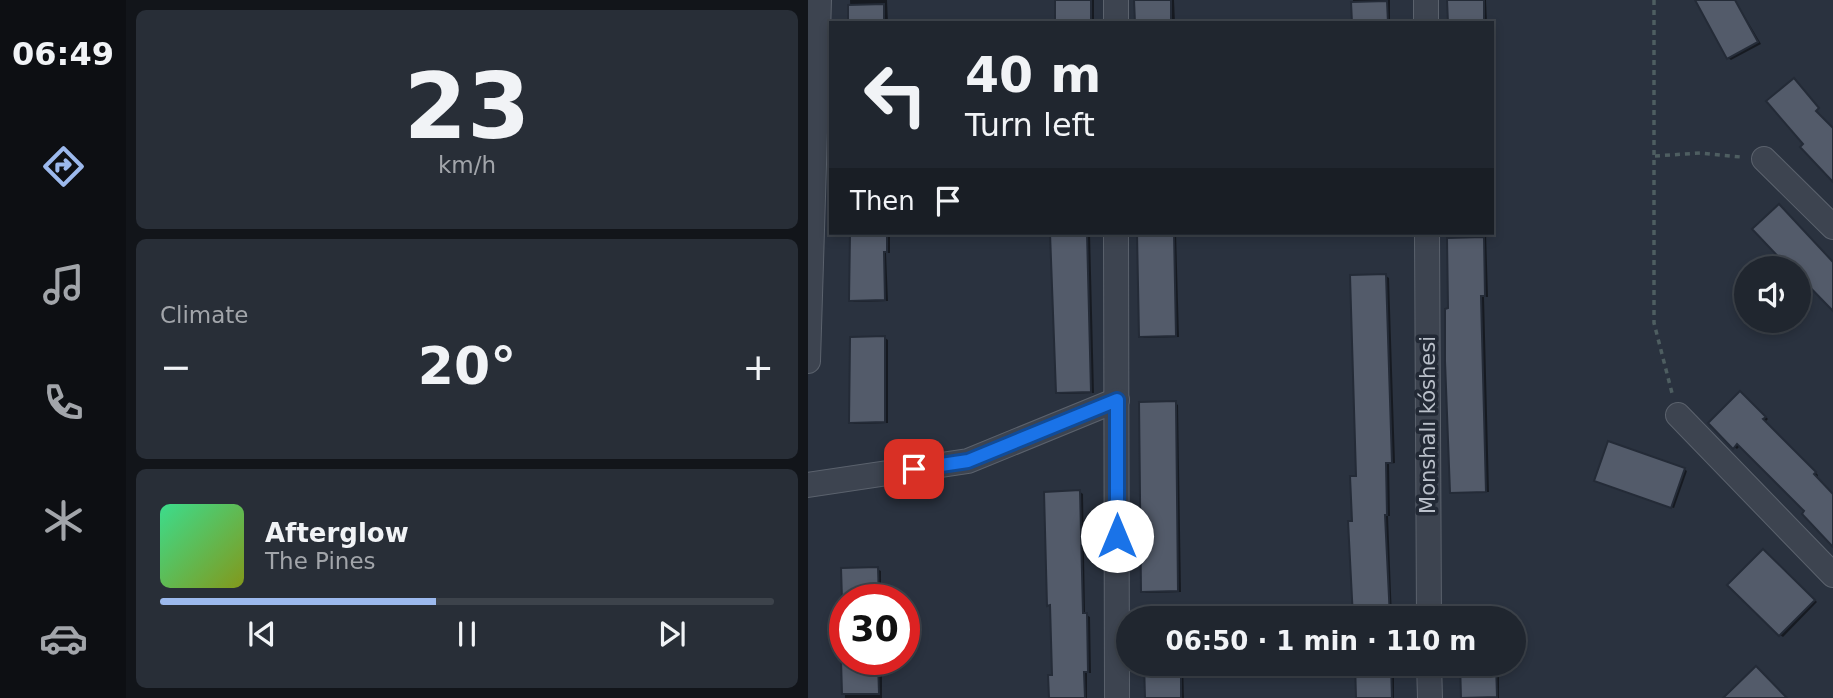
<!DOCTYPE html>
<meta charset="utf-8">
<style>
:root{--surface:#20262f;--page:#282e37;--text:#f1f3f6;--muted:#a2a5aa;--line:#3d434b;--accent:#9cb9ed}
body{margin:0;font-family:"DejaVu Sans",sans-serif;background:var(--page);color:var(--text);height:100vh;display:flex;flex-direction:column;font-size:26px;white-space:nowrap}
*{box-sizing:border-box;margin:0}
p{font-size:23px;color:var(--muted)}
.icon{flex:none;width:38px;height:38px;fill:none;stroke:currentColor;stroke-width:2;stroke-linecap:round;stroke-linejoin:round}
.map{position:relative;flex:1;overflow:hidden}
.drawer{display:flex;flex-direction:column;gap:10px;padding:10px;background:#12151a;width:682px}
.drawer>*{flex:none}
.banner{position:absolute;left:21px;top:21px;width:665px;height:214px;border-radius:0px;box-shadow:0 4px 10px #0003,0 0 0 2px var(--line);background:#20262f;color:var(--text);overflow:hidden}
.controls{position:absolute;left:926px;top:256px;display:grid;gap:14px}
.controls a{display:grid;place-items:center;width:77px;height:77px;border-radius:50%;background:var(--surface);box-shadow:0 4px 10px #0003,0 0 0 2px var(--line);font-size:35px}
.speed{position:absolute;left:21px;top:584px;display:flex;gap:14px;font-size:35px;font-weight:700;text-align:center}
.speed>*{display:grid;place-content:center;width:91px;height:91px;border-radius:50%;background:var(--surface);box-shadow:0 4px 10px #0003,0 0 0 2px var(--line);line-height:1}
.speed .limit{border:10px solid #d22;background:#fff;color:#111}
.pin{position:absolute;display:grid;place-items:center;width:60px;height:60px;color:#fff;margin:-30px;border-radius:14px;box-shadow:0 4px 10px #0006}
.me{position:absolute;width:77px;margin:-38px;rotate:0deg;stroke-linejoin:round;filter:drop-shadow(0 0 5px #0008)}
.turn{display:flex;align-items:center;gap:24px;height:147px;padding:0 21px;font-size:32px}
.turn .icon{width:91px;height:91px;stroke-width:2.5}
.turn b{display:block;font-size:49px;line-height:60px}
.then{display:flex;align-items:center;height:66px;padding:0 21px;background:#0003;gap:14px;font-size:26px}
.big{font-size:52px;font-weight:700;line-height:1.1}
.drawer .tile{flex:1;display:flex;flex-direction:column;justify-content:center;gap:10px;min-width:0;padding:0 24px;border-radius:10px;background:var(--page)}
.drawer .dial{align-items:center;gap:0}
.dial b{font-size:91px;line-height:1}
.song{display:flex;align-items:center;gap:21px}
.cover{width:84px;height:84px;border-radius:10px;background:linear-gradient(135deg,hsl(150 70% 55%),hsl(70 70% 35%))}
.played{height:7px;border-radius:4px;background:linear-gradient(90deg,var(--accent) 45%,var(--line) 45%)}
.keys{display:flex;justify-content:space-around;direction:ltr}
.heat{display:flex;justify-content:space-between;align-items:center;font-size:38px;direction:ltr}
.trip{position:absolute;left:308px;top:606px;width:410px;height:70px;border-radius:35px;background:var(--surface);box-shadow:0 4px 10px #0003,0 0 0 2px var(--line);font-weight:700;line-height:70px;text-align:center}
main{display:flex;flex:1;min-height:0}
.dock{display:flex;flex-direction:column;width:126px;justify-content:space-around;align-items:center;background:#0d0f13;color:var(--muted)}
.dock .icon{width:49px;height:49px}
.dock .active{color:var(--accent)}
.dock b{font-size:32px;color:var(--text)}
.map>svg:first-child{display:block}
.shadow{fill:#0007}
.building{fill:#535b6a;stroke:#242b37;stroke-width:2}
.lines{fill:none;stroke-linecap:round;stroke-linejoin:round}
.minor-casing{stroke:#5b626d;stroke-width:26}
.path{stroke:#4e5e61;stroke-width:3.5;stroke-dasharray:5 5;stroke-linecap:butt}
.minor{stroke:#3d4450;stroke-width:24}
.route-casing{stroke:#114b97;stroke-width:18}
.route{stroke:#1a73e8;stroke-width:12}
.labels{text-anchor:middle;stroke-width:7;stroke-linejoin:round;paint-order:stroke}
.street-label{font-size:21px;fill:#bac0ca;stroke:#222935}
</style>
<main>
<nav class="dock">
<b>06:49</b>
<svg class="icon active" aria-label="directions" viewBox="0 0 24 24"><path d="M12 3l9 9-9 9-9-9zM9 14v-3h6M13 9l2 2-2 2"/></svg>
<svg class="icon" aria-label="music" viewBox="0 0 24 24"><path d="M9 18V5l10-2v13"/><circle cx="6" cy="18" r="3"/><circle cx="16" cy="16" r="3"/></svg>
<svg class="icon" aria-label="phone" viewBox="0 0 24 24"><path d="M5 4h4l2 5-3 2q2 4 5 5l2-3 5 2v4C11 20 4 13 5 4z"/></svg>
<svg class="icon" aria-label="climate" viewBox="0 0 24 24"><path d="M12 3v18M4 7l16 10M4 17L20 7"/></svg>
<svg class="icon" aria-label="car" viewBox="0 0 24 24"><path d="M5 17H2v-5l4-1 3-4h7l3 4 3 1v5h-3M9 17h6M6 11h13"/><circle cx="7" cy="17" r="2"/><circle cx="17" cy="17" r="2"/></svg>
</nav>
<section class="drawer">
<div class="tile dial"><b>23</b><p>km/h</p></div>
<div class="tile"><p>Climate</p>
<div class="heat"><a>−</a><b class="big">20°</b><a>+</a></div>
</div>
<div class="tile">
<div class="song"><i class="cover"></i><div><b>Afterglow</b><p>The Pines</p></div></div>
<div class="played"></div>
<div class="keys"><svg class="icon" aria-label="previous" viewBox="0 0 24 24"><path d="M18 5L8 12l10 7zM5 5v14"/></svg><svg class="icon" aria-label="pause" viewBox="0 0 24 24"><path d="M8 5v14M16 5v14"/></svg><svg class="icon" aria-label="next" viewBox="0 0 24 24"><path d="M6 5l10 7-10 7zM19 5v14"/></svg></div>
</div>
</section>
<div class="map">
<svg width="1025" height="698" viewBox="0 0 1025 698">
<rect width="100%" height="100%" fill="#2a323f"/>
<g class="shadow">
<polygon points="42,0 79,0 80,23 43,23"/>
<polygon points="249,0 286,0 286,23 250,23"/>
<polygon points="329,0 366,0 367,23 330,23"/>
<rect x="545" y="0" width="37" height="23"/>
<polygon points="641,0 678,0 679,23 641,23"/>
<polygon points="888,0 927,0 953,44 923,60 920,58"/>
<polygon points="43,233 82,233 82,253 78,253 80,301 46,302 43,300"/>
<polygon points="244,233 282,233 286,393 252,394 249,392"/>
<polygon points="331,233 368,233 371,337 336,338 333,336"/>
<polygon points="644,233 678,233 680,297 676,297 681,492 647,493 644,491 642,310"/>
<polygon points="578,276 581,278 587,463 581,464 582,516 580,516 584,618 547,618 546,523"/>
<polygon points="77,338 80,340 80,423 46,424 43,422"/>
<polygon points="936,395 960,419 957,422 1010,475 999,511 933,445 929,449 926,447"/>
<polygon points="367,403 370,405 373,592 338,593 335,591"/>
<polygon points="876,469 879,471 866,508 791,482"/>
<polygon points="272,492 275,494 277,614 282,617 283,673 279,673 279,698 243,698 246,676 244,606 241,604"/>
<polygon points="959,553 1009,602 975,637 972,635"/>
<polygon points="69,569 73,571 73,600 37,600 37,660 74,660 74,698 37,698 35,570"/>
<polygon points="679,607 682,609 682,618 646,618 645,609"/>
<polygon points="338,663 375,663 376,698 338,698"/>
<polygon points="548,663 586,663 586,698 549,698"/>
<polygon points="654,663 691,663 691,698 655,698"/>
</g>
<g class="building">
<rect x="247" y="0" width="36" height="23"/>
<polygon points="326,0 363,0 363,23 327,23"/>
<polygon points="639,0 676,0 676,23 640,23"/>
<polygon points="887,0 927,0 950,42 919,59"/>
<polygon points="579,1 580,23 544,23 543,2"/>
<polygon points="76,4 76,23 40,23 40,5"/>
<polygon points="986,78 1011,108 1008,111 1025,128 1025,182 992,147 995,144 958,101"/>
<polygon points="971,204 1025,262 1025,311 990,275 990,268 981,268 944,229"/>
<polygon points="42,233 79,233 79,252 76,252 77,300 41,301"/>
<polygon points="242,233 279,233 283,392 248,393"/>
<polygon points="329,233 366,233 368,336 331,337"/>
<polygon points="676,237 677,296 673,296 678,492 642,493 637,361 637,309 640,308 639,238"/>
<polygon points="578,274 584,463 578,463 579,515 577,515 582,618 545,618 540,521 544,521 542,476 548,476 542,275"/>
<polygon points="77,336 77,422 41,423 42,337"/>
<polygon points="932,391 958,417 955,419 1008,472 1006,474 1025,494 1025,547 994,514 996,511 929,444 925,449 900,423"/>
<polygon points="368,401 370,591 333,592 331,402"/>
<polygon points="800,441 877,468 863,508 786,481"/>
<polygon points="272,490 275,613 279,613 280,672 276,672 277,698 241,698 240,675 244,675 242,605 239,606 236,492"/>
<polygon points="955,549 1007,600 971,636 919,585"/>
<polygon points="70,567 71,600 34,600 33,568"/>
<polygon points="33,660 70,660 71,694 34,694"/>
<polygon points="336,663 373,663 373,698 337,698"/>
<polygon points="547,663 583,663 584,698 548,698"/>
<polygon points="652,663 688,663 689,697 653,698"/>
<polygon points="948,666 979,698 915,698"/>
</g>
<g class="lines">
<defs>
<g id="minor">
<polyline points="308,0 308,23"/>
<polyline points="618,0 618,23"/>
<polyline points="956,159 1025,227"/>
<polyline points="308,233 309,698"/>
<polyline points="619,233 621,618"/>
<polyline points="0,361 11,0"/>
<polyline points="870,415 1025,575"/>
<polyline points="0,485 160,461 309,400"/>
<polyline points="621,663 622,698"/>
</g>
</defs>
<use href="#minor" class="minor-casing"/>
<g class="path">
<polyline points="846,0 846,323 864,393"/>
<polyline points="847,156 892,153 933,157"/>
</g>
<use href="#minor" class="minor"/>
</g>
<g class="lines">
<defs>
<polyline id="route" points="106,469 160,461 309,400 309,536"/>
</defs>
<use href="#route" class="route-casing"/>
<use href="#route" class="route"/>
</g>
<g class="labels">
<g class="street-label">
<text transform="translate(620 425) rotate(-90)" y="7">Monshalı kóshesi</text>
</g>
</g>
</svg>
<div class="controls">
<a><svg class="icon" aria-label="sound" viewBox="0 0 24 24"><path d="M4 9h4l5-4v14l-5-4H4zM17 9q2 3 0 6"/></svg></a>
</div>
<div class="speed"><div class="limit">30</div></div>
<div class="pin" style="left:106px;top:469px;background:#d93025"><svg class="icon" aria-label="arrive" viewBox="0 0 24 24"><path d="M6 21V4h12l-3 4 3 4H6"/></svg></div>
<svg class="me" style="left:309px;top:536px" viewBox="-20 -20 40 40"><circle r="19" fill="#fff"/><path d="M0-13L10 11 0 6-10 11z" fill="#1a73e8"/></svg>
<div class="trip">06:50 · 1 min · 110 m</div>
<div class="banner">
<div class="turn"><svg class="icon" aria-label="left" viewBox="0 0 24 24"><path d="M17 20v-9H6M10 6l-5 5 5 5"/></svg><div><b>40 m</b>Turn left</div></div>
<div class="then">Then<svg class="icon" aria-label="arrive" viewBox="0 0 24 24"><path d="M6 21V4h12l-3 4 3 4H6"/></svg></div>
</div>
</div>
</main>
